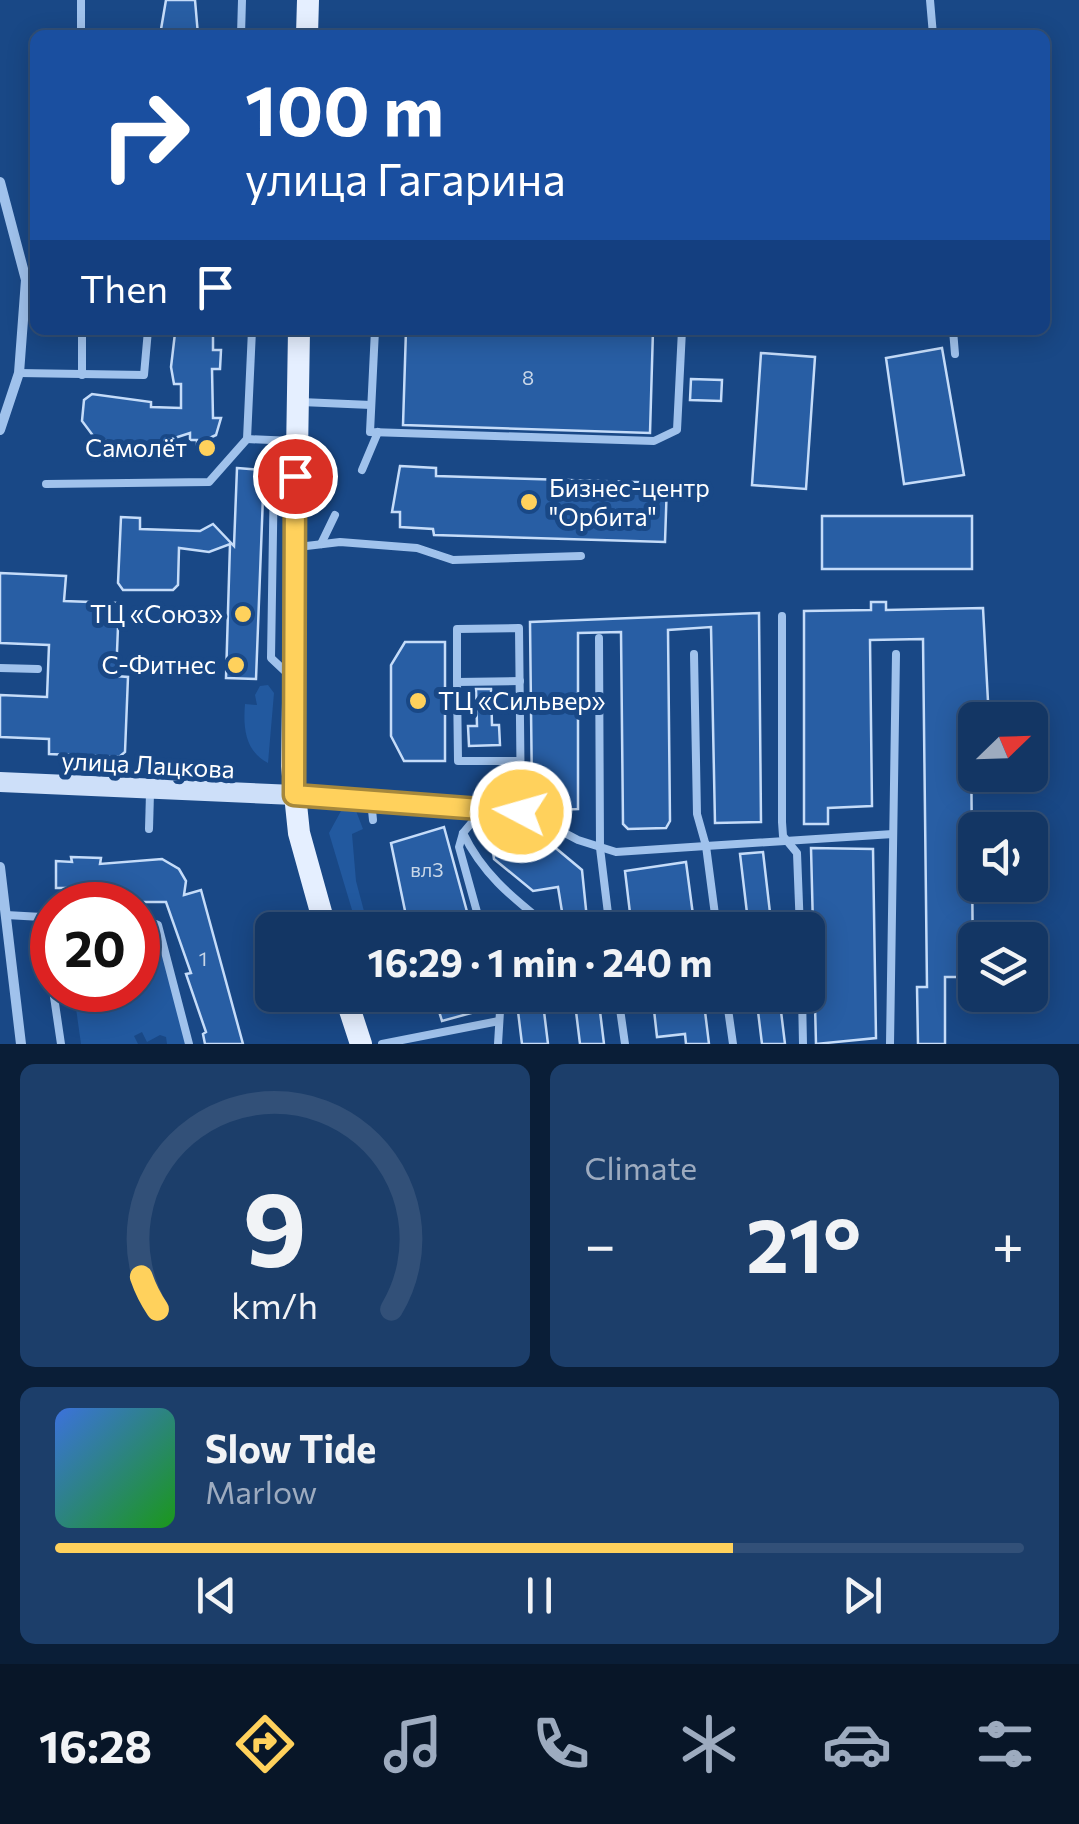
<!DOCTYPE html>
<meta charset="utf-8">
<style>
:root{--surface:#133664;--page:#1c3e6a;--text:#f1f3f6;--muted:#9dabbf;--line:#325078;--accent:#ffd15c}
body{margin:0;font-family:Commissioner,sans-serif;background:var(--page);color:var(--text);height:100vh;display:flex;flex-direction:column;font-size:38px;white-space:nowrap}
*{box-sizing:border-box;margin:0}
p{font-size:32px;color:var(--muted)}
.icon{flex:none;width:55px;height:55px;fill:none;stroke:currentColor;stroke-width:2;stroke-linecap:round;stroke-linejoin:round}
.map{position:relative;height:1044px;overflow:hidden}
.panel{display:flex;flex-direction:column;gap:20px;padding:20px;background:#0a1e37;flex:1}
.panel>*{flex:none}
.hud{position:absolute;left:30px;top:30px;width:1020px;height:305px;border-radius:15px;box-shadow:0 5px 25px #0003,0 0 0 2px var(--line);background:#1a4fa0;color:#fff;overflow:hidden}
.needle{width:65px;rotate:67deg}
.tools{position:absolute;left:958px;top:702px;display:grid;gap:20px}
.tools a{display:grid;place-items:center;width:90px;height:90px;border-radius:15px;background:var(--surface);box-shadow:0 5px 25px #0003,0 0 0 2px var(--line);font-size:50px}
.speed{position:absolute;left:30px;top:882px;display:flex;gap:20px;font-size:50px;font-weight:700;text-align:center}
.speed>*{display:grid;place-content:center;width:130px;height:130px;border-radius:50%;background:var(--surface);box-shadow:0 5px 25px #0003,0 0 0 2px var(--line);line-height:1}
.speed .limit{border:15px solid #d22;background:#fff;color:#111}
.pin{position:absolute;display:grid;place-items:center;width:85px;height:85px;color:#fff;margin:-42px;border:5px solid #fff;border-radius:50%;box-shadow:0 2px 10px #0007}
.me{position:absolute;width:110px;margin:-55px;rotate:276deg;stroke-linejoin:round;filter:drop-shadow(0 0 8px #0008)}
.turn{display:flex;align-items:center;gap:35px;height:210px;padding:0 50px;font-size:45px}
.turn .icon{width:130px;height:130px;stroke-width:2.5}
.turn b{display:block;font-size:70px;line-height:85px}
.then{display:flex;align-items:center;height:95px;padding:0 50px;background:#0003;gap:20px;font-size:38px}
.big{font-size:75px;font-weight:700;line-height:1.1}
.panel .card{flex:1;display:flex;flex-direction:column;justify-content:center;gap:15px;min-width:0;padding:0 35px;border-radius:15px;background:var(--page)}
.panel .dial{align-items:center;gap:0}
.dial svg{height:260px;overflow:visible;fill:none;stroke:var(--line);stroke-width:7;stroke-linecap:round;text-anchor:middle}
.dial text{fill:var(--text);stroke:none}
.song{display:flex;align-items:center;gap:30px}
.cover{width:120px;height:120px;border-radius:15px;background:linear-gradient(135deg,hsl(220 70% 55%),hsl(120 70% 35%))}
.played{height:10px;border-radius:5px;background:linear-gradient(90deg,var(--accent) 70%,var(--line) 70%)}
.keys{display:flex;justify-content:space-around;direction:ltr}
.heat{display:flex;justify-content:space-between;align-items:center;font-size:55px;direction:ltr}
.panel .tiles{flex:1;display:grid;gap:20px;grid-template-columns:1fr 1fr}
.card:last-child{grid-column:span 2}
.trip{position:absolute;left:255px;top:912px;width:570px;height:100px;border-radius:15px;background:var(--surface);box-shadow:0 5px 25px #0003,0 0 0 2px var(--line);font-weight:700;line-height:100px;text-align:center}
.tabs{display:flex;height:160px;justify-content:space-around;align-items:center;background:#081628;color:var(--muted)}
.tabs .icon{width:70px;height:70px}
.tabs .active{color:var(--accent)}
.tabs b{font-size:45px;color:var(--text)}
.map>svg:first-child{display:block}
.green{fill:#22599f}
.building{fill:#285ea4;stroke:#c5dcf9;stroke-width:2.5}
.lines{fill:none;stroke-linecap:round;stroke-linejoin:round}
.lane{stroke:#a0c2ec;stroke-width:8}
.street{stroke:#a0c2ec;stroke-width:10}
.secondary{stroke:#cddff9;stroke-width:20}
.primary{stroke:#e5efff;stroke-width:22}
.route-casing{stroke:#a6883c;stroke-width:25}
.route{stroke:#ffd15c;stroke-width:18}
.poi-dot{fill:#ffd15c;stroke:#194886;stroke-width:4}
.labels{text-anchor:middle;stroke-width:10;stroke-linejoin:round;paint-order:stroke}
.number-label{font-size:20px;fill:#c9d7e8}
.poi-label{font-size:25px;fill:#fff;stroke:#194886;text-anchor:end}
.street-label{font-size:25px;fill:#fff;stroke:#194886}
</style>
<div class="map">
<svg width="1079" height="1044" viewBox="0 0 1079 1044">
<rect width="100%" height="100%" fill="#194886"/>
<g class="green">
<path d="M268 685 274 693 268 763C245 751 243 728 245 704L257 705 255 695 260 686Z"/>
<polygon points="353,803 363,829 352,834 356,881 369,930 358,930 329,833 341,811"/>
<polygon points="138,917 158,925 189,1044 167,1044 166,1037 160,1035 147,1042 142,1032 134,1036 138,1044 81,1044 74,994 138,990 138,970 143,966 138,959"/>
</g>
<g class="building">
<polygon points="166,0 195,0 198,35 160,35"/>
<polygon points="182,330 213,330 213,350 221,350 220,369 212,369 213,418 221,418 216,435 197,444 197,440 190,440 190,433 153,445 114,443 94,437 82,421 84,400 92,394 151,402 151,407 181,408 181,384 174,384 171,367 175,333"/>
<polygon points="406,330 653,330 650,433 403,425"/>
<polygon points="942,348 964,475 904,484 886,358"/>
<polygon points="761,353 815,357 806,489 752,485"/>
<polygon points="691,379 722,380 721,401 690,400"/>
<polygon points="400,466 436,468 436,476 667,483 665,542 434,535 433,529 400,527 400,512 392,512"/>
<polygon points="237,468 264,470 256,679 226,678 230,544 209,552 179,548 178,585 173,590 123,590 118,583 121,517 140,518 140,529 200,531 213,524 234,546"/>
<rect x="822" y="516" width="150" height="53"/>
<polygon points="0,573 66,576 64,601 119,603 116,676 128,677 125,752 119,757 49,754 49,739 0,737 0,695 47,697 49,645 0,643"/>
<polygon points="871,602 886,602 886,610 983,608 989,720 975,720 975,737 971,737 973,977 945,977 945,1044 918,1044 917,987 927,987 923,639 870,640 872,806 828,808 828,824 804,824 804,611 871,610"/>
<polygon points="759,613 761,822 715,823 711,627 668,630 670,821 666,828 628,829 623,824 621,632 578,633 578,809 556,810 532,794 530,622"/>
<polygon points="405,642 445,642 445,761 404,761 391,736 391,665"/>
<polygon points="476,689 491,689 492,725 499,725 500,745 469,746 468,726 477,726"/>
<polygon points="444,827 472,930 409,930 391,843"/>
<polygon points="546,840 582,870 588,929 565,930 558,887 533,891 494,859 492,844"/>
<polygon points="811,848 873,849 876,1038 816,1044"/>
<polygon points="763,852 772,930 749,930 740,854"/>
<polygon points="71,857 101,858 100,864 162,859 179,869 186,881 184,895 201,890 243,1044 205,1044 203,1034 206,1032 186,974 191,973 166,902 137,902 128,894 91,893 91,899 77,898 71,888 56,888 56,861 72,862"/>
<polygon points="686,862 695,930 632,930 625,871"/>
<polygon points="434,995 490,995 493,1007 442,1021"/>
<polygon points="516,995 542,995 548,1044 522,1044"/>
<polygon points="574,995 598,995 604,1044 580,1044"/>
<polygon points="641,995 703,995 709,1044 686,1044 685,1034 657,1037 654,1010 643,1012"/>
<polygon points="756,995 779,995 785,1044 762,1044"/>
</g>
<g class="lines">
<g class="lane">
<polyline points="930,0 933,35"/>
<polyline points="81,35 81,0"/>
<polyline points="241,35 242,0"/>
<polyline points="375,330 370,432 654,441 677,430 682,330"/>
<polyline points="953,330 955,354"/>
<polyline points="19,373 144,375 148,330"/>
<polyline points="82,375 82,330"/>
<polyline points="301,402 371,405"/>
<polyline points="247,439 293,441"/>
<polyline points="362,470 378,432"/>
<polyline points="46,484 209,482 247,439 252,330"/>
<polyline points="321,544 335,515"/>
<polyline points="298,547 340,542 417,548 453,560 581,556"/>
<polyline points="782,616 782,822 783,836 797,853 800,930"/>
<polyline points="599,638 600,848 610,930"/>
<polyline points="694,654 697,814 706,846 893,834"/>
<polyline points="0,668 38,669"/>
<polyline points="288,674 271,658 274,469 291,447"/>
<polyline points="520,681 457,682 458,761 520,761"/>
<polyline points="457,682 457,629 519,628 521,812"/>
<polyline points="300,795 527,813 578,840 616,852 706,846 717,930"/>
<polyline points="371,800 373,820"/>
<polyline points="149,829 150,793"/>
<path d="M463 833C484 877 516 900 553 930"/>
<polyline points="6,915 42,917 52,985"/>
<polyline points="138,917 158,925 189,1044"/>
<polyline points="482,930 459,847 463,833 484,808"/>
<polyline points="53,990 61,1044"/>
<polyline points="618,995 625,1044"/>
<polyline points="726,995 733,1044"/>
<polyline points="802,995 803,1044"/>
<polyline points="382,1044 499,1021"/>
<polyline points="498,1044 501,995"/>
<polyline points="890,1044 896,654"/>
</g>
<g class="street">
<polyline points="0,182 26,280 19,373 0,430"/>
<polyline points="0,867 21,1044"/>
</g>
<polyline class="secondary" points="0,782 294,795"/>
<g class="primary">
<polyline points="307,35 308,0"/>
<polyline points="299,330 292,766 299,833 326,930"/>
<polyline points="345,995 361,1044"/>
</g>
</g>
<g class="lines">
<defs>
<polyline id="route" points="295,476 294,795 521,812"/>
</defs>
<use href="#route" class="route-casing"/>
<use href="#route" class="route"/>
</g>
<g class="poi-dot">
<circle cx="207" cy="448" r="10"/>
<circle cx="529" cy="502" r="10"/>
<circle cx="243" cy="614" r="10"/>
<circle cx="236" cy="665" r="10"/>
<circle cx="418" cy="701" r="10"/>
</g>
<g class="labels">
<g class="number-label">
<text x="528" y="385">8</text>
<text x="427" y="877">вл3</text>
<text x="203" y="966">1</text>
</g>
<g class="poi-label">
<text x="187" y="457">Самолёт</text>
<text x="549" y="497" text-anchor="start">Бизнес-центр<tspan x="549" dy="29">"Орбита"</tspan></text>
<text x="223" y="623">ТЦ «Союз»</text>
<text x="216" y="674">С-Фитнес</text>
<text x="438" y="710" text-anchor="start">ТЦ «Сильвер»</text>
</g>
<g class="street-label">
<text transform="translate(148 765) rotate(3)" y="9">улица Лацкова</text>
</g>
</g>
</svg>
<div class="tools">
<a><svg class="needle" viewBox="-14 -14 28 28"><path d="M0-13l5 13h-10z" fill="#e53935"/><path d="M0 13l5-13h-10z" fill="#9dabbf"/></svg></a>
<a><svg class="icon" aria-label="sound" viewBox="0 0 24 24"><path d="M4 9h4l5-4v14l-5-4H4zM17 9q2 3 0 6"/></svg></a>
<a><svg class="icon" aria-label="layers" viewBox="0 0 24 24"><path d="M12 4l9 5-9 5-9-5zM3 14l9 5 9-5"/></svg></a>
</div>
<div class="speed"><div class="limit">20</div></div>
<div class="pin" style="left:295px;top:476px;background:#d93025"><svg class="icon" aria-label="arrive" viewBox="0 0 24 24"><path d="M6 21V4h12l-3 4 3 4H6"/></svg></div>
<svg class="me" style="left:521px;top:812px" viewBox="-20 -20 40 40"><circle r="17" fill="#ffd15c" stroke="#fff" stroke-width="3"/><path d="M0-11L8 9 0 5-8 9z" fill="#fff"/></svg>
<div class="trip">16:29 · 1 min · 240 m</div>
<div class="hud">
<div class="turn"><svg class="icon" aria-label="right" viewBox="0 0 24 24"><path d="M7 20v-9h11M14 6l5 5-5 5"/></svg><div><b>100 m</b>улица Гагарина</div></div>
<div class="then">Then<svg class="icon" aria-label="arrive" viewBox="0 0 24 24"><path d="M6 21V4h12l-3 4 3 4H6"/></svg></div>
</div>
</div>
<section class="panel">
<div class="tiles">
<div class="card dial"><svg viewBox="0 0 100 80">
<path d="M14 69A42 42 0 1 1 86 69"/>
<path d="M14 69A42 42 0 0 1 9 59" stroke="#ffd15c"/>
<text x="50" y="56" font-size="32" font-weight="700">9</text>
<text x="50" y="72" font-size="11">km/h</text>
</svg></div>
<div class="card"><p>Climate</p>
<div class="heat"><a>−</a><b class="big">21°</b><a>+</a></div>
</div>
<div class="card">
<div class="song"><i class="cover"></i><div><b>Slow Tide</b><p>Marlow</p></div></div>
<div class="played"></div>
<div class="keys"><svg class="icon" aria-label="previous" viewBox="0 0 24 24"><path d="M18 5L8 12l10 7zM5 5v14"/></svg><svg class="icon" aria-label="pause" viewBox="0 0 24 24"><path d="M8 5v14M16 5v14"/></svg><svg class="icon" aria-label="next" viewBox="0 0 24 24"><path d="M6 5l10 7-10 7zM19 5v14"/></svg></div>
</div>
</div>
</section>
<nav class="tabs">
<b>16:28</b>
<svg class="icon active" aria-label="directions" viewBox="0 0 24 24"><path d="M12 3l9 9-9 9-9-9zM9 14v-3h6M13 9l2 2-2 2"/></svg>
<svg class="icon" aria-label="music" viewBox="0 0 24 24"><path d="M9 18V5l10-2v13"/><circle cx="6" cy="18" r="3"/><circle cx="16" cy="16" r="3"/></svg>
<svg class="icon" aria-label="phone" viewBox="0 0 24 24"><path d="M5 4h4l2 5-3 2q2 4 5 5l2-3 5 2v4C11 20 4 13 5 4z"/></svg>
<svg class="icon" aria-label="climate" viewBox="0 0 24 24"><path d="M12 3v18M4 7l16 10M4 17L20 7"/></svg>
<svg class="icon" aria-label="car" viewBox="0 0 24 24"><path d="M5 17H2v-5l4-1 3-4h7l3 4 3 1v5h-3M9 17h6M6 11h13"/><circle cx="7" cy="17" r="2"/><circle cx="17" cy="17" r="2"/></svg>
<svg class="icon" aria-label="filters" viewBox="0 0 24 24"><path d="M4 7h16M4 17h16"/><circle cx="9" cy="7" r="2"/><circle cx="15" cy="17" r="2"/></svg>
</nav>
